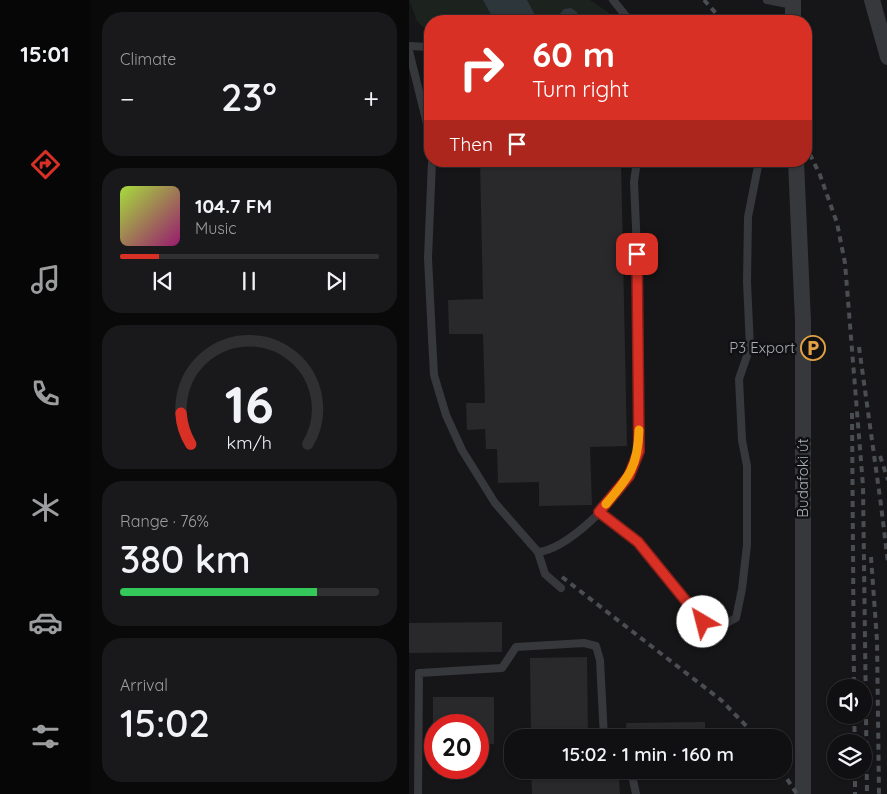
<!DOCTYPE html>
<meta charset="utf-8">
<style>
:root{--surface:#101012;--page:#19191b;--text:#f1f3f6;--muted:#9c9d9f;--line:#303032;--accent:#d93025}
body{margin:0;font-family:Quicksand,sans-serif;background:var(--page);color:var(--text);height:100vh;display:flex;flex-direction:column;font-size:19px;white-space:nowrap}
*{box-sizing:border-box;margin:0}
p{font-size:16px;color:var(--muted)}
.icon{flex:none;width:28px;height:28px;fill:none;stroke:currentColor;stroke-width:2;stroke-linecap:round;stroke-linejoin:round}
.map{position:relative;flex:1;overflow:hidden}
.panel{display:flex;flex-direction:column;gap:12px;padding:12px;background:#09090a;width:319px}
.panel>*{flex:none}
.banner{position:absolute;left:15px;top:15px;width:388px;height:152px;border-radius:20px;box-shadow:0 1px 4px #0004,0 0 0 1px var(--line);background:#d93025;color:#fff;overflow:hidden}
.fabs{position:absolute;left:418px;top:679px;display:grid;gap:10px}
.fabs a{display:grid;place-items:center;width:45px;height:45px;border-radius:50%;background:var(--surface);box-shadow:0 1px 4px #0004,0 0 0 1px var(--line);font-size:25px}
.speed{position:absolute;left:15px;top:714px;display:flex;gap:10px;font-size:25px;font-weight:700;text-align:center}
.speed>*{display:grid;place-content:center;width:65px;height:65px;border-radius:50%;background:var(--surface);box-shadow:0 1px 4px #0004,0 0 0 1px var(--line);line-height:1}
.speed .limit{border:8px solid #d22;background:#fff;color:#111}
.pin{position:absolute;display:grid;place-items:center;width:42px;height:42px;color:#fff;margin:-21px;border-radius:10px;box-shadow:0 2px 8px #0006}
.me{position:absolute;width:55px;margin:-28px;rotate:323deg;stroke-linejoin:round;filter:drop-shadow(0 0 4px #0008)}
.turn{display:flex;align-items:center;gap:18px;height:105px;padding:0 25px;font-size:22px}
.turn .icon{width:65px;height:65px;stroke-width:2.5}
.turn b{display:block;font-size:35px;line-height:42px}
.then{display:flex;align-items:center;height:48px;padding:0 25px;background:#0003;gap:10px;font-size:19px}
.big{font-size:38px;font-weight:600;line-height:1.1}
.panel .tile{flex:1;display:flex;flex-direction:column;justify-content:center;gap:8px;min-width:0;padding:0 18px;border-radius:20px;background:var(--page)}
.panel .dial{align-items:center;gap:0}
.dial svg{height:130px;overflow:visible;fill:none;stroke:var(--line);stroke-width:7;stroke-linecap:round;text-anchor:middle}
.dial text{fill:var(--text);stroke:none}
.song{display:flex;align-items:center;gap:15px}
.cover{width:60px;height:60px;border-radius:8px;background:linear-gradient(135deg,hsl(80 70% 55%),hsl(320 70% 35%))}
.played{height:5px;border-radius:2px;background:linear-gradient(90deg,var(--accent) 15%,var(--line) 15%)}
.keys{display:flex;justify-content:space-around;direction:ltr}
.heat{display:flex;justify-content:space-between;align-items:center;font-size:28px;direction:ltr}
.charge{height:8px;border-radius:4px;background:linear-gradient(90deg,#34c759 76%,var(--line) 0)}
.trip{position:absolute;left:95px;top:729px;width:288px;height:50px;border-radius:20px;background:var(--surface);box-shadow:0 1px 4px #0004,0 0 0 1px var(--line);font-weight:600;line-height:50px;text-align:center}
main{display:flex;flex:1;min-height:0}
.dock{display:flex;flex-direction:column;width:90px;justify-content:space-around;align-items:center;background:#060607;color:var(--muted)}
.dock .icon{width:35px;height:35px}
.dock .on{color:var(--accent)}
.dock b{font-size:22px;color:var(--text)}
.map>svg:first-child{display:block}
.green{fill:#1c221d}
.water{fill:#2d363a}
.building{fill:#29292c}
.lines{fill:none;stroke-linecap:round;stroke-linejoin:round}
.lane{stroke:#37383c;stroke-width:8}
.street{stroke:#37383c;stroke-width:16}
.rail{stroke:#4a4d51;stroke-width:4;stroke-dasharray:6 5;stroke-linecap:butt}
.route-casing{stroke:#8d1f18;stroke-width:12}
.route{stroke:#d93025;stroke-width:9}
.slow{stroke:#f59e0b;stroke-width:9}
.labels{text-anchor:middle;stroke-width:5;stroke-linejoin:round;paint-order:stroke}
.poi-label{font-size:15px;fill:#a9aeb6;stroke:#111113;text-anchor:end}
.street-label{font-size:15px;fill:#a9aeb6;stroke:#111113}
</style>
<main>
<nav class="dock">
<b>15:01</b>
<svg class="icon on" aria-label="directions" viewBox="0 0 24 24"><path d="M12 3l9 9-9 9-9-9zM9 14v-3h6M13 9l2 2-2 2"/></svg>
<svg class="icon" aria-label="music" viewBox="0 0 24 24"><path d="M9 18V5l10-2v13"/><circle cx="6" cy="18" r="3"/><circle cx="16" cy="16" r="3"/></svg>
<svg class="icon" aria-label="phone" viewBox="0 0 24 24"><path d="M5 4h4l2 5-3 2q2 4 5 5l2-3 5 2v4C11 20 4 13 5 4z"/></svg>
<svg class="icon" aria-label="climate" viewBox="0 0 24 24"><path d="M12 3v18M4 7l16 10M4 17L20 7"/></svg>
<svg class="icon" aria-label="car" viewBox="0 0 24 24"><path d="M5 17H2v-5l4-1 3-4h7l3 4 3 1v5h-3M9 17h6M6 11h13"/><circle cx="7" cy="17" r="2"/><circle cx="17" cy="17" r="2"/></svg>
<svg class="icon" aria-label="filters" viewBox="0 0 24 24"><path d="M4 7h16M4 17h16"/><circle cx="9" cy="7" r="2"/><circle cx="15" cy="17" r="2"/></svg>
</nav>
<section class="panel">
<div class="tile"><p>Climate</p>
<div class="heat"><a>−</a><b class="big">23°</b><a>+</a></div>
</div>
<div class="tile">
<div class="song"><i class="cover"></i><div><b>104.7 FM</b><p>Music</p></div></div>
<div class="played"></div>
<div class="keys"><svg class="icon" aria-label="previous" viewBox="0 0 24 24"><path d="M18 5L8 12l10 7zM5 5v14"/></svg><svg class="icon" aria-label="pause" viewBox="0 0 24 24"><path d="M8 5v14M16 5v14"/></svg><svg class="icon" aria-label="next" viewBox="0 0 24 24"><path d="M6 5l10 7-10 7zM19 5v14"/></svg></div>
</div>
<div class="tile dial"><svg viewBox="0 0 100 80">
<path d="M14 69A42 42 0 1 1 86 69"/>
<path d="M14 69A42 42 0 0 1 8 50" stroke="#d93025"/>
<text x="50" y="56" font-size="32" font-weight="700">16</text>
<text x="50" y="72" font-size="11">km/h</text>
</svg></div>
<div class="tile"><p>Range · 76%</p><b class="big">380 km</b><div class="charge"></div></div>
<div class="tile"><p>Arrival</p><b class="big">15:02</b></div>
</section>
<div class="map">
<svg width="479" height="794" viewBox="0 0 479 794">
<rect width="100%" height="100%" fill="#161618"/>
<polygon class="green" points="0,0 181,0 199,12 205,21 21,21 21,34 8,21"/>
<polygon class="water" points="74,0 118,0 126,15 150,15 155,9 162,8 168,12 170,18 169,21 88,21 85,20"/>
<g class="building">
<polygon points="71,161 212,161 218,446 181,447 183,505 130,506 130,482 89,483 88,449 77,449 76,429 58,430 57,403 76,403 74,334 40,334 39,300 74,299"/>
<polygon points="93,622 93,652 0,653 0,623"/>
<polygon points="178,657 179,738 122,738 121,658"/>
<polygon points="24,697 85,697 85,744 69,744 69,725 24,725"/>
<polygon points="296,722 296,738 218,738 217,723"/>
<polygon points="122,770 180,770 180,779 210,778 211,794 123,794"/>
</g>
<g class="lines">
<g class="lane">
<polyline points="204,0 221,21"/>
<polyline points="358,0 384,5"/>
<polyline points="0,46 21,47"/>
<polyline points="0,51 21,136"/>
<polyline points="23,161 19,258 23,338 25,375 37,415 53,450 86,503 129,552 136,574 152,588"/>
<polyline points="190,512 229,543 271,591 294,622 312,626 327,618 333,589 338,545 338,466 333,440 330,379 341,347 338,282 339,217 350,161"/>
<path d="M129 552C159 549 204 502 220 477 224 469 227 459 230 451L229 273 225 182 228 161"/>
<polyline points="222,770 227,794"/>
<polyline points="9,794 10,673 93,668 107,647 175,643 187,646 191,660 195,738"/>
</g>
<g class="street">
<polyline points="463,0 479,57"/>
<polyline points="384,21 384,0"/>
<polyline points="387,161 394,322 394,794"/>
</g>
<g class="rail">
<polyline points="295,0 314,21"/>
<polyline points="396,144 411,175 428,223 436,263 454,486 458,794"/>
<polyline points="450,347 472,505 479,563"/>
<polyline points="443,413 445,688"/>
<polyline points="471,456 479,480"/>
<polyline points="462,557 468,640 470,794"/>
<polyline points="153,577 312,700 349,738"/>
<polyline points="445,715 446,742"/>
<polyline points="372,770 388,794"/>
<polyline points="446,770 446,794"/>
</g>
</g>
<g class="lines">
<defs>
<polyline id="route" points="228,254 230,451 220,476 190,512 229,542 294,622"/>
</defs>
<use href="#route" class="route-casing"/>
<use href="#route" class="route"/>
<path class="slow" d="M197 504C220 477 229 466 230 430"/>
</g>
<defs>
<symbol id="parking-ring" viewBox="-11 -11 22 22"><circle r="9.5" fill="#111113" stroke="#e2a144" stroke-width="1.5"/><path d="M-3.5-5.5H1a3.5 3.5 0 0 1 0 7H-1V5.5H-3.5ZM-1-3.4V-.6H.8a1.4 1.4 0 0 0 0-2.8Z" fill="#e2a144"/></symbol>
</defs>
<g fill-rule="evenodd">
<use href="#parking-ring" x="390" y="334" width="28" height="28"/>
</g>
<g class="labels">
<g class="poi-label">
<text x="386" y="353">P3 Export</text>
</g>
<g class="street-label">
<text transform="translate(394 478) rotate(-90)" y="5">Budafoki út</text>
</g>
</g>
</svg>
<div class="fabs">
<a><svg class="icon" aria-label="sound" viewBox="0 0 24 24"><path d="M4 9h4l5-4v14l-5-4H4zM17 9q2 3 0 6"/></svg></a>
<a><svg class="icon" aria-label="layers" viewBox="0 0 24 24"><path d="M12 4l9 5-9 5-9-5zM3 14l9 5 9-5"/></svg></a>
</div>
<div class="speed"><div class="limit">20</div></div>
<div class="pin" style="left:228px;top:254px;background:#d93025"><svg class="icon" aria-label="arrive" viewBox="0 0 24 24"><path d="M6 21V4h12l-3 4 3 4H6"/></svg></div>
<svg class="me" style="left:294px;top:622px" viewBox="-20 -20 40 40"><circle r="19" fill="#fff"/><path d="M0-13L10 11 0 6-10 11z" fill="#d93025"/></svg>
<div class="trip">15:02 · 1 min · 160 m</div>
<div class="banner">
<div class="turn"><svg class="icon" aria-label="right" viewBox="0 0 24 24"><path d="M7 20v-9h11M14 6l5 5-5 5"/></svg><div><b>60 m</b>Turn right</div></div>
<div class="then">Then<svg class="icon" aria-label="arrive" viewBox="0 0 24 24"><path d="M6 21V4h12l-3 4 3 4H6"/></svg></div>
</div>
</div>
</main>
